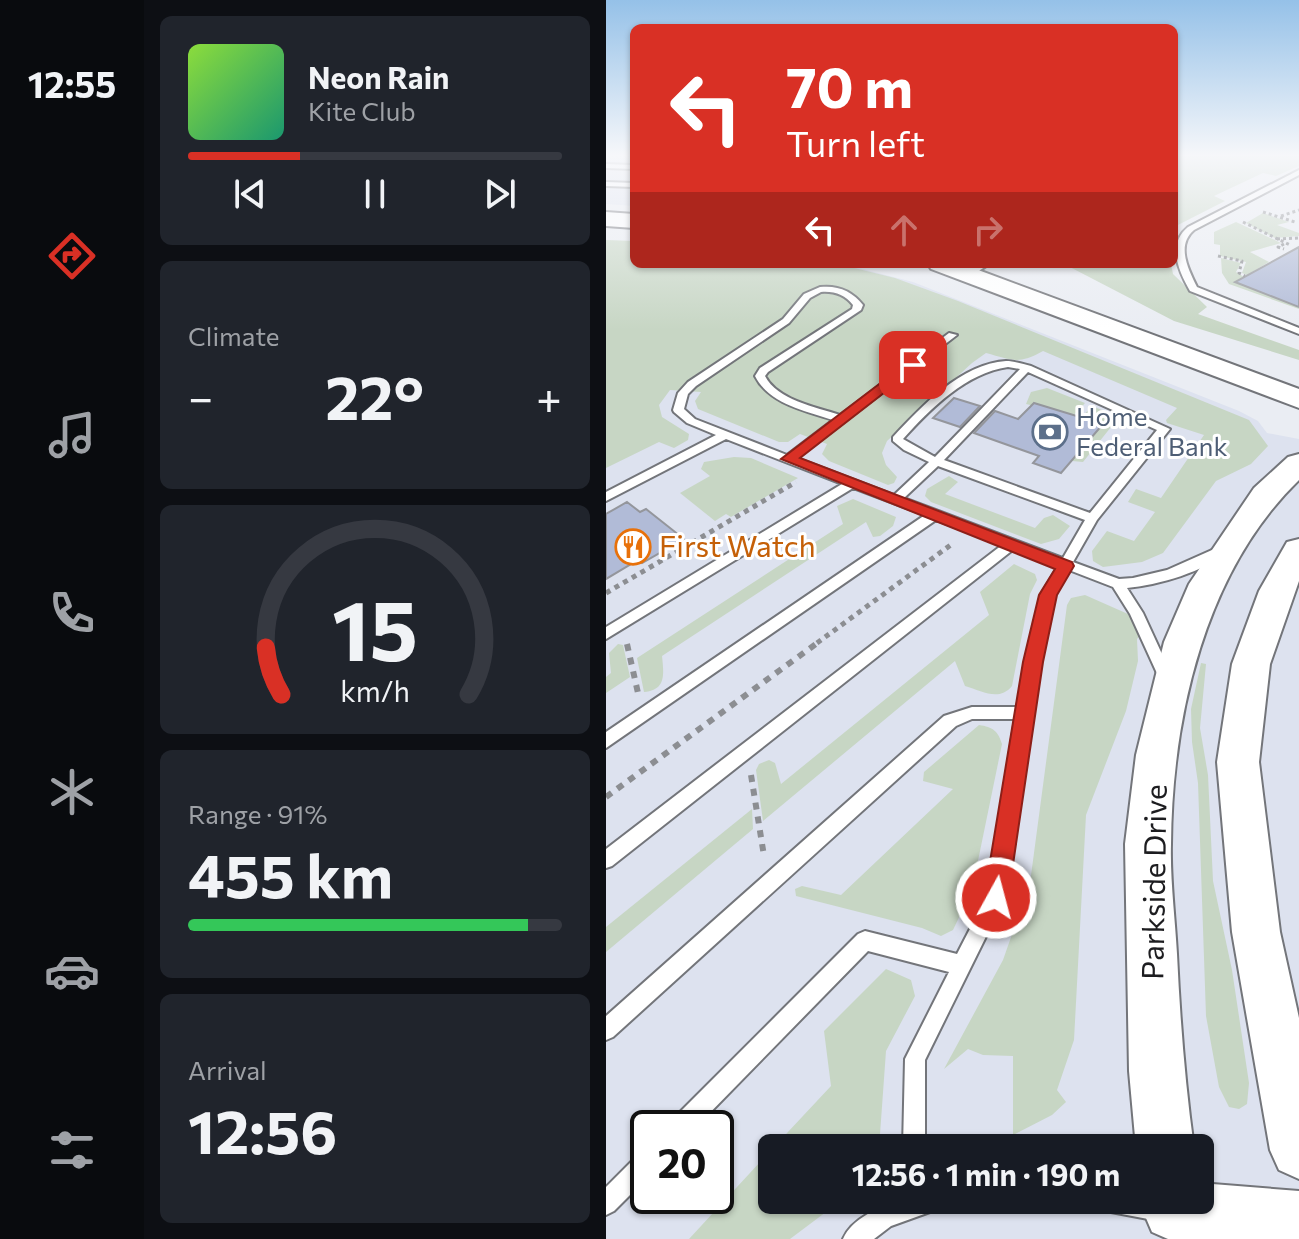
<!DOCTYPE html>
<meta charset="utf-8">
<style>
:root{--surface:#171b24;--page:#20242c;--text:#f1f3f6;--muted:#9ea1a6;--line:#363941;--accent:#d93025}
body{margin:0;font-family:Commissioner,sans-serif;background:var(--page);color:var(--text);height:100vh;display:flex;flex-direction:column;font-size:30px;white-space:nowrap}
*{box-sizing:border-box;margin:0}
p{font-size:26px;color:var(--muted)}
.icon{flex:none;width:44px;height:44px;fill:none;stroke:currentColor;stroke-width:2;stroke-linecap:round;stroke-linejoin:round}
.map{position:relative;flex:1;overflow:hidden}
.drawer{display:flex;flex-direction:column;gap:16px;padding:16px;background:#0d0f14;width:462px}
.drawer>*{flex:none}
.top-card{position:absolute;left:24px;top:24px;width:548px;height:244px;border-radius:12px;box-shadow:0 2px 6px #0004;background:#d93025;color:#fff;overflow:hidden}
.speed{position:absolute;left:24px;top:1110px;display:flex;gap:16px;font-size:40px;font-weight:700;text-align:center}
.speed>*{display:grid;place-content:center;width:104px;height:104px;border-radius:50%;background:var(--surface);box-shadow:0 2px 6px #0004;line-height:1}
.speed .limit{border:4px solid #111;border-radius:12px;background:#fff;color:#111}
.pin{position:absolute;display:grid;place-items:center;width:68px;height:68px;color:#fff;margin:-34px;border-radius:16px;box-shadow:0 4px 12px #0006}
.me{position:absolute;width:88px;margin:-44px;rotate:7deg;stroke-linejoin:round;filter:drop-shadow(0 0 6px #0008)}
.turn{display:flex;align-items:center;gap:28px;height:168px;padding:0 24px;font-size:36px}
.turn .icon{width:104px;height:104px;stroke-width:2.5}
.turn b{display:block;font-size:56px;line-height:68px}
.lanes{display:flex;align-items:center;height:76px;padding:0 24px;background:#0003;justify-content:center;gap:40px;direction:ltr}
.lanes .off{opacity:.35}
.big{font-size:60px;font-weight:700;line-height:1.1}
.drawer .widget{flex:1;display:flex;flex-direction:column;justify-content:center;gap:12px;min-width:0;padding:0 28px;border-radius:12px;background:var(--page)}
.drawer .dial{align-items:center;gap:0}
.dial svg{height:208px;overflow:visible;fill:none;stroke:var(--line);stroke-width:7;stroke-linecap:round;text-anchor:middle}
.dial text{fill:var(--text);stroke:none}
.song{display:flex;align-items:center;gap:24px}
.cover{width:96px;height:96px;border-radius:12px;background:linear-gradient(135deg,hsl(90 70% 55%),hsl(160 70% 35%))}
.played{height:8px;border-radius:4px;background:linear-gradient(90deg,var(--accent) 30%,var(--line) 30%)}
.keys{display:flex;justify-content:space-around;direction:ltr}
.heat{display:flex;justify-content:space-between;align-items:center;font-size:44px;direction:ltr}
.charge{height:12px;border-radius:6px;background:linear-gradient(90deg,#34c759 91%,var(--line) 0)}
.trip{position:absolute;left:152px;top:1134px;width:456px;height:80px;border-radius:12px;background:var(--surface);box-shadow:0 2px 6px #0004;font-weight:700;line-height:80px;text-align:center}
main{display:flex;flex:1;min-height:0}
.dock{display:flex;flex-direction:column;width:144px;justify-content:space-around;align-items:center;background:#090b0e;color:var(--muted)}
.dock .icon{width:56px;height:56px}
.dock .on{color:var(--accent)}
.dock b{font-size:36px;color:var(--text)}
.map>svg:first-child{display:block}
.built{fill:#dde2ef;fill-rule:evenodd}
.green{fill:#c7d6c4}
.building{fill:#b1bbd7;stroke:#94969c;stroke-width:2}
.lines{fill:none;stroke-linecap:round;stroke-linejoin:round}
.service-casing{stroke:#73757a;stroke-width:4}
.tertiary-casing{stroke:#73757a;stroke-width:4}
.secondary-casing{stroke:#73757a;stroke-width:4}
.path-far2{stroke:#8c8e92;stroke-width:3;stroke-dasharray:3 3;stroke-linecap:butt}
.path-far1{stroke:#8c8e92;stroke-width:5;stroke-dasharray:5 5;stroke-linecap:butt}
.path{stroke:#8c8e92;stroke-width:6;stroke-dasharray:7 7;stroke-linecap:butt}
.service{fill:#fff;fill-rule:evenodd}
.tertiary{fill:#fff;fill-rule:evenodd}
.secondary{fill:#fff;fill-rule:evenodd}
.route{fill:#d93025;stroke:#8d1f18;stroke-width:2}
.labels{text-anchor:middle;stroke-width:6;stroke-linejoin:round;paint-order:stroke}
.far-service-label{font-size:26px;fill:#4e5e75;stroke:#fff;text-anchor:start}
.food-label{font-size:30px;fill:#c56008;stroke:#fff;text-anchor:start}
.street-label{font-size:30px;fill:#1d1d20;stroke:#fff}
</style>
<main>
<nav class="dock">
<b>12:55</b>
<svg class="icon on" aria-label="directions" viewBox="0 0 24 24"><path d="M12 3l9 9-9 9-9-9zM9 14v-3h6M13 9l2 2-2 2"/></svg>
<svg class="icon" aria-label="music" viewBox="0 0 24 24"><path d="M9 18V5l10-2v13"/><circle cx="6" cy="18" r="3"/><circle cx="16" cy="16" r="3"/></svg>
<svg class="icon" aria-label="phone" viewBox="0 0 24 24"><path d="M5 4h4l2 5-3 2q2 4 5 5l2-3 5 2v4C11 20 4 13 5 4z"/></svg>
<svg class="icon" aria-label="climate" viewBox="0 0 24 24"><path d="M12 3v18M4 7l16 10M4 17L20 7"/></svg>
<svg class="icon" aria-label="car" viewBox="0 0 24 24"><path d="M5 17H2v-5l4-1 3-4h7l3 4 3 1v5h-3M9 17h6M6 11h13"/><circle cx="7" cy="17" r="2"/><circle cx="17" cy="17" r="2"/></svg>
<svg class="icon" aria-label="filters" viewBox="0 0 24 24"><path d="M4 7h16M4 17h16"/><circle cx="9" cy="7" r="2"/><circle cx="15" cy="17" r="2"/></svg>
</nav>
<section class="drawer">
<div class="widget">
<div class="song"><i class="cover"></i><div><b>Neon Rain</b><p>Kite Club</p></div></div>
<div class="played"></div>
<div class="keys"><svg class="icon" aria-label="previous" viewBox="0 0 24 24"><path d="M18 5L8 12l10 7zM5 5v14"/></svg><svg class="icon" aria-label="pause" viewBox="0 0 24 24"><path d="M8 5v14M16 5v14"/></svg><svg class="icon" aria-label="next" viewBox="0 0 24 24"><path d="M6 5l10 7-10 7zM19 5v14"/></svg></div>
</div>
<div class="widget"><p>Climate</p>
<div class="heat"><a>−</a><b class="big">22°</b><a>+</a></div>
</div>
<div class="widget dial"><svg viewBox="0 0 100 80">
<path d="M14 69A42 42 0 1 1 86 69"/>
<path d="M14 69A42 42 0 0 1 8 51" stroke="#d93025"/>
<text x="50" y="56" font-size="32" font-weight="700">15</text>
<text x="50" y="72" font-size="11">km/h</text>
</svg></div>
<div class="widget"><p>Range · 91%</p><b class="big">455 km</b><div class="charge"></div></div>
<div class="widget"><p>Arrival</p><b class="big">12:56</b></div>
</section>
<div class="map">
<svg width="693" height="1239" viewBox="0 0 693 1239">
<rect width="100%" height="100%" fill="#eaedf3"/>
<g class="built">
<polygon points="0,156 28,156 28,206 0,204"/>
<path d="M182 264H237L307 282 633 411 652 421 661 433 693 439V1239H0V391ZM42 1128H110V1196H42ZM166 1148H594V1200H166Z"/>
</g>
<g class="green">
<polygon points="568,156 693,156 693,166 670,176 657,173 608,196 619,201 568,227"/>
<polygon points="657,213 683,222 671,225 693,233 693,236 669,238 640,223"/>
<polygon points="630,222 675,243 644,252 663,262 641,275 636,273 640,262 614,256 614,245 608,244 608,232"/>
<path d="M0 240 28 241V264H232L289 278 352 301 643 420 662 446 645 464 610 481 557 553 536 562 497 567 487 561 486 551 501 531 528 541 549 512 522 502 530 489 555 498 598 435 561 423 560 420 571 408 437 351C412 365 406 360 380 353L366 363 281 441 276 453 280 465 291 477 288 483 282 485 223 461 216 454 221 444 194 434 182 442H173L92 409 89 401 95 392 64 390 53 405 56 417 83 434 82 440 68 448 53 442 0 468Z"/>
<polygon points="615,258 635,263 630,272 638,277 630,282 683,303 693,297 693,309 623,284 616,273"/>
<polygon points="458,264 565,264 567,274 601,307 592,314 693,350 693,360 568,321"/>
<polygon points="441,388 479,403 468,415 420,404 425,392"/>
<polygon points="486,406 513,417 477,462 466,461 496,425 475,418"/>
<polygon points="128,457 145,458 192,478 125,517 120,514 109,521 74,493 104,476 95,469 98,462"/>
<polygon points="343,476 352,482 339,494 429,528 438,518 447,515 464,526 453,539 435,544 325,502 319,496 321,489"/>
<path d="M247 499 290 517 287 526 274 536 267 537 260 522 62 652 56 656C58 675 60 690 38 692L31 658 237 524 231 506Z"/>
<path d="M408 564 429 574 431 580 424 594 406 686C393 702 376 691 359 686L349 661 157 821 150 770 153 764 163 760 169 763 175 784 383 615 374 592Z"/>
<polygon points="479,595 522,614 535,634 531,639 532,661 520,711 480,815 468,1040 451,1090 460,1102 446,1115 407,1135 407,1056 377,1055 362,1049 338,1069 397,960 424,883 461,605 465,598"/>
<polygon points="12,644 17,645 24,677 0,693 0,677 5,673 3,653"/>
<polygon points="595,663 600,664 594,728 602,775 607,881 626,970 643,1083 641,1104 633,1109 623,1107 613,1087 600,1016 592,783 586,742 585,709"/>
<path d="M373 725C387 727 392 731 396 744L366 890 347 930 335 936 316 928 190 896 189 889 196 886 235 895 347 789 317 781 318 772Z"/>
<polygon points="146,809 147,829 0,952 0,927"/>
<polygon points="280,969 305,980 309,996 280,1051 273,1148 167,1148 225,1086 218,1031"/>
<polygon points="166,1149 166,1200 236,1200 184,1239 83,1239"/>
</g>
<g class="building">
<polygon points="693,247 693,307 629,282"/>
<polygon points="348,398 374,406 354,427 327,418"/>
<polygon points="428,403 497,424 455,473 427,463 433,456 368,433 389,411 412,419"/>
<polygon points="21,502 34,512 40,509 78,539 36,563 32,560 0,579 0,514"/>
</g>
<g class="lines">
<defs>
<g id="service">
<polygon points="0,164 28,165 28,169 0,168"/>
<path d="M693 170V175L588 230C570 245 582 269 591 287L693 328V334L584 291C572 270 561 244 582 227Z"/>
<polygon points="0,182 28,183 28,187 0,186"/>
<polygon points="373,264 383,264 367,275 361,275 361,271"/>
<path d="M214 287C232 285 246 291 257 305L255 310 162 372 159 376C171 400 210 407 234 415L343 333 351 335 191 458 288 495 323 462 298 450 287 441V437C316 406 355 364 400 361 408 361 417 364 425 366L564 429 491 520 467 562 513 579 527 578 561 570 615 546 621 550C601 572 551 585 521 588L537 613 567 678 565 682H555L524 614 507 587 463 570 449 595 430 684 399 898 319 1060V1148H297L299 1059 343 972 262 951 89 1128H63L66 1120 252 934 259 931 351 954 381 896 409 719H366L350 726 7 1037 0 1040V1016L338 716 366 707H411L435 595 452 566 408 549 6 866 0 868V849L396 545 330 520 0 748V732L319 515 247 488 0 639V627L236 484 120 439 0 501V492L110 435 81 423 68 412 67 410 72 393 82 382 177 319 198 294ZM215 292C229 291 239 295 247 305L246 309 154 368 149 376C163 404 200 411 227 420L181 455 89 419 78 409 82 394 90 386 183 323 204 298ZM402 367 414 369 329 457 297 439C325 408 360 373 402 367ZM422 372 551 430 484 513 338 460ZM332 466 479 520 457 558 298 498Z"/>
<polygon points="42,1150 42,1177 8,1211 0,1215 0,1187 34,1153"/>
<path d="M294 1200H339L335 1208 285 1226 268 1239H237C246 1218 274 1207 294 1200Z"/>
<polygon points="493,1200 562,1200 566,1202 570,1210 566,1218 558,1222 505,1212 497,1208"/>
</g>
<g id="tertiary">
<path d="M693 454V480C599 571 566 717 565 844 564 880 569 917 571 954 574 1019 579 1083 588 1148H530L523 1071 519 844 530 755 558 642 583 584 648 488 682 457Z"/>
<polygon points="693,539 693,581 664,664 653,762 674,932 693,1018 693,1179 673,1170 664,1150 626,932 611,762 626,664 653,591 681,542"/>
<polygon points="594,1183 693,1191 693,1239 562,1239 546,1232 537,1211 542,1200 594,1200"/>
</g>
<g id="secondary">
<polygon points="0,212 28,214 28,228 0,226"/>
<polygon points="322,264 356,264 693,389 693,408 325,269"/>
</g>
</defs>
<use href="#service" class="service-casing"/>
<use href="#tertiary" class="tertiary-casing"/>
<use href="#secondary" class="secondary-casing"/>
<g class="path-far2">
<polyline points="657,212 689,222"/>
<polyline points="675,216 693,210"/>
<polyline points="637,222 684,245"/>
<polyline points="671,239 693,238"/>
<polyline points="678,244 672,247 678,249"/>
<polyline points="612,256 636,261 633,273 639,276"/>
</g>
<g class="path-far1">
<polyline points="0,593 190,482"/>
<polyline points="211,643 346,544"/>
</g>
<g class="path">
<polyline points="21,644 32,693"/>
<polyline points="145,775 158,856"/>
<polyline points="0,797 214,641"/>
</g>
<use href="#service" class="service"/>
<use href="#tertiary" class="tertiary"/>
<use href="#secondary" class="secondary"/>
</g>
<linearGradient id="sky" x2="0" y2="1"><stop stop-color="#95c1e8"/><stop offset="0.47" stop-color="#f6f7fa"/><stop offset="1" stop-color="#f6f7fa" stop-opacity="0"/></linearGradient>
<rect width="693" height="330" fill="url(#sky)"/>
<polygon class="route" points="302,362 314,365 194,458 466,562 468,566 451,595 437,662 402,898 398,906 390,909 382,906 378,898 417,662 433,595 449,569 175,459"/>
<defs>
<symbol id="bank-ring" viewBox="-11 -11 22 22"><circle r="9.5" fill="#fff" stroke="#5c6f8a" stroke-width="1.5"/><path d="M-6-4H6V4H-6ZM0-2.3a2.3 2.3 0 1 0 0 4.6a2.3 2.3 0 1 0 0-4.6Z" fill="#5c6f8a"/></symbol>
<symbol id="restaurant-ring" viewBox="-11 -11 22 22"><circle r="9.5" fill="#fff" stroke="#e8710a" stroke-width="1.5"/><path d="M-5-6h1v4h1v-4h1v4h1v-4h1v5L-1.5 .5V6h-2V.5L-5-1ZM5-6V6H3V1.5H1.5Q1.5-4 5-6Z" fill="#e8710a"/></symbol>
</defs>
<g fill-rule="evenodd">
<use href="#bank-ring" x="424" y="412" width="40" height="40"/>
<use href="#restaurant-ring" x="7" y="527" width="40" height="40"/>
</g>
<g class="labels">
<g class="far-service-label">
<text x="470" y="426">Home<tspan x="470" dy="30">Federal Bank</tspan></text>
</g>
<g class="food-label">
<text x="53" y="557">First Watch</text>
</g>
<g class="street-label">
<text transform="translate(549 882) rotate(-89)" y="10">Parkside Drive</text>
</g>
</g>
</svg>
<div class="speed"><div class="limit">20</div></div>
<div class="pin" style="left:307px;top:365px;background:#d93025"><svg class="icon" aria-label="arrive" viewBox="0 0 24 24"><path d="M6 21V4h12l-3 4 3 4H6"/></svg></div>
<svg class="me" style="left:390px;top:898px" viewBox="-20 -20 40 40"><circle r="17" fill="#d93025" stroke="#fff" stroke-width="3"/><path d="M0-11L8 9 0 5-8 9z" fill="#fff"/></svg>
<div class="trip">12:56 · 1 min · 190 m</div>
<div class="top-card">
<div class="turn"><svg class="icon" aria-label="left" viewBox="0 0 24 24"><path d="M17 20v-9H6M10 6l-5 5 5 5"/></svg><div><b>70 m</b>Turn left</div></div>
<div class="lanes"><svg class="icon" aria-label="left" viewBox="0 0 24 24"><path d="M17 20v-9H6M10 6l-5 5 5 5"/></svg><svg class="icon off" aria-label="ahead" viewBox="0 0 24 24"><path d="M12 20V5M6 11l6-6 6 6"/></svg><svg class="icon off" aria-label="right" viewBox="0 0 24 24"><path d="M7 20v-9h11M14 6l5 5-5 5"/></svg></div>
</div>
</div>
</main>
